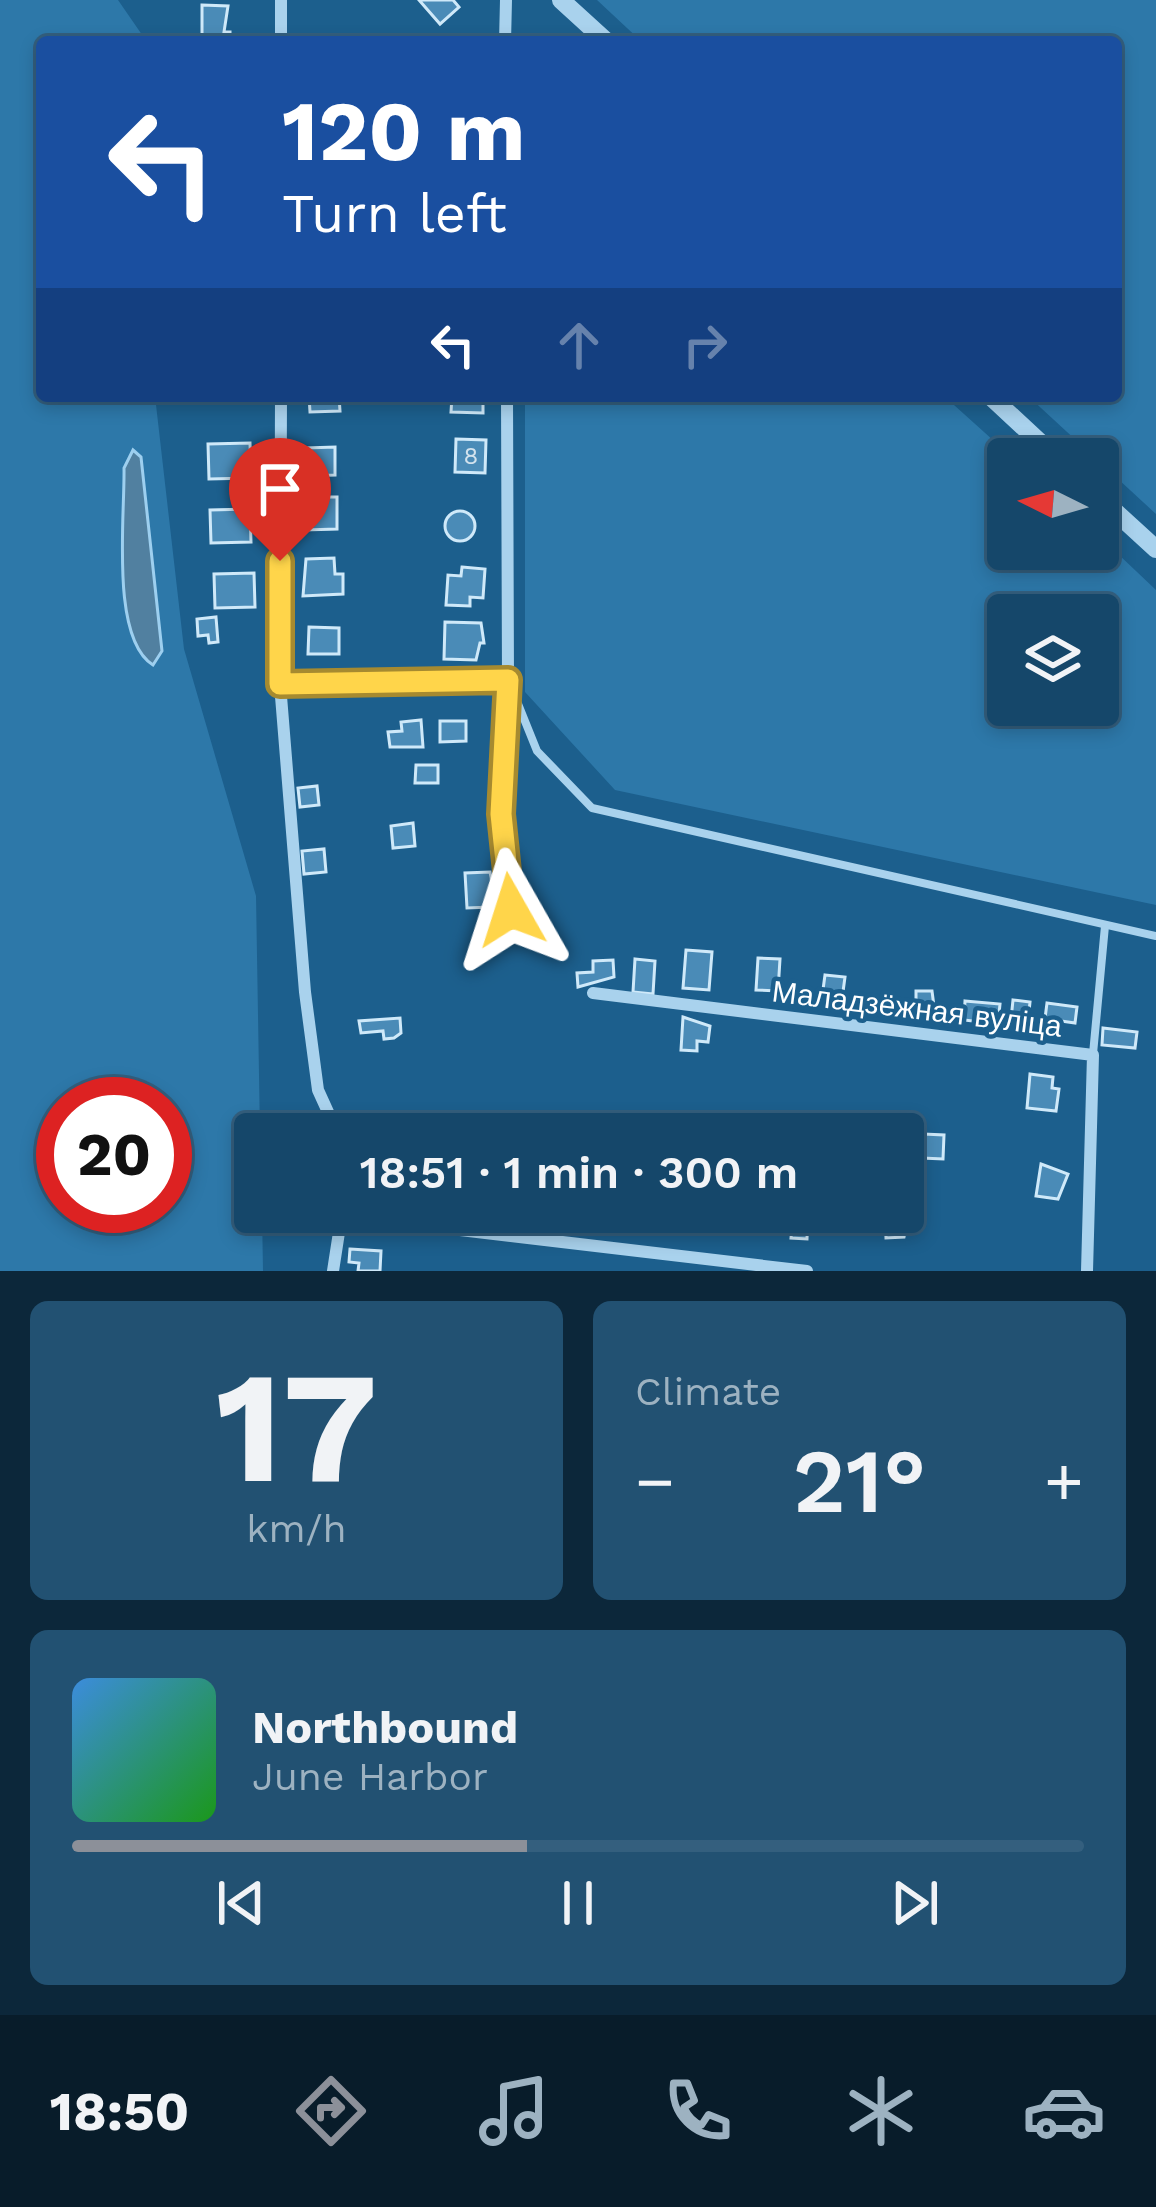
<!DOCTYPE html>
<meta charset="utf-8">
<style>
:root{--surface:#15476a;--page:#225172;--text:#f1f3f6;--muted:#9db2c1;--line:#345f7e;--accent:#8c9099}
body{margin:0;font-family:"Work Sans",sans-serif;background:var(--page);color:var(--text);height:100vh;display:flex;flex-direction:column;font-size:45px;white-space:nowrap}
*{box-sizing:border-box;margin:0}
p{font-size:39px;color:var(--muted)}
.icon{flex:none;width:66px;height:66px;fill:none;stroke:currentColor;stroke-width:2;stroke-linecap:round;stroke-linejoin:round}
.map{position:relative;height:1271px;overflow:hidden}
.details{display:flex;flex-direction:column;gap:30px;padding:30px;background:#0c273a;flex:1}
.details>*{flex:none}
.guide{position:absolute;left:36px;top:36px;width:1086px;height:366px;border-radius:12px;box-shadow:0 6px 18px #0003,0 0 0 3px var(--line);background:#1a4fa0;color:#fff;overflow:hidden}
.needle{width:78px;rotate:275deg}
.buttons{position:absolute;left:987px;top:438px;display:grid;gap:24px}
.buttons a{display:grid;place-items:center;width:132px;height:132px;border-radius:12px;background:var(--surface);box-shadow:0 6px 18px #0003,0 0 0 3px var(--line);font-size:60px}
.speed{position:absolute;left:36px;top:1077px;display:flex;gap:24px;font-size:60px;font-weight:700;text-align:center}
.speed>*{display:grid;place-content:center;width:156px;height:156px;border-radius:50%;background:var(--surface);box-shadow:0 6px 18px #0003,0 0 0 3px var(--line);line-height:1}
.speed .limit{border:18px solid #d22;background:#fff;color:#111}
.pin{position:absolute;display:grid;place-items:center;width:102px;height:102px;color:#fff;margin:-123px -51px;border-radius:50% 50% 50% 0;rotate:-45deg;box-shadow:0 0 12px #0007}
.pin .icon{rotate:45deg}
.me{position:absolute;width:132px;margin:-66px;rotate:354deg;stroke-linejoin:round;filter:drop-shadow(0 0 9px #0008)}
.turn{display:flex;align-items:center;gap:42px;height:252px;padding:0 48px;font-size:54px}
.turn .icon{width:156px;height:156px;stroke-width:2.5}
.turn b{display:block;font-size:84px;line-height:102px}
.lanes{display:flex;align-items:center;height:114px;padding:0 48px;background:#0003;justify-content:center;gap:60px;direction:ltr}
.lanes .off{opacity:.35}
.big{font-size:90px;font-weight:600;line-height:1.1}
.details .tile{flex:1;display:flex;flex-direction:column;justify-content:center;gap:18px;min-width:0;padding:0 42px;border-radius:18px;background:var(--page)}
.details .dial{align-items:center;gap:0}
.dial b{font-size:156px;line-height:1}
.song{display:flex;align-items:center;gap:36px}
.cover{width:144px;height:144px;border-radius:18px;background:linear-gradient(135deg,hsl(210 70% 55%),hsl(120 70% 35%))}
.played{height:12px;border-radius:6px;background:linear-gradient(90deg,var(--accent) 45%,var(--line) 45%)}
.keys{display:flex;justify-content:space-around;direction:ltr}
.heat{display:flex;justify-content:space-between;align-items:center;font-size:66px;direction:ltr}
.details .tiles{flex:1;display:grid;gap:30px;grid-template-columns:1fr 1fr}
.tile:last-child{grid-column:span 2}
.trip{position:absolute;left:234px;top:1113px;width:690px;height:120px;border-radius:12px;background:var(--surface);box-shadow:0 6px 18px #0003,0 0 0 3px var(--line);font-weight:600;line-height:120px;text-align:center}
.dock{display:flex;height:192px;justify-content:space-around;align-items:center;background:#081c2a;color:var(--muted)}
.dock .icon{width:84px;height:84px}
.dock .selected{color:var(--accent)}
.dock b{font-size:54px;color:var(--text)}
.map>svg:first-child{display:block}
.green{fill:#2d78a9;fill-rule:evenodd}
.water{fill:#5180a0;stroke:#9dcfef;stroke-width:3}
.building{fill:#4a8bb7;stroke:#cfe9f9;stroke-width:3}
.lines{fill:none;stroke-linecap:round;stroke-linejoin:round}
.service{stroke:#a9d2ed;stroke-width:8}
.minor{stroke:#a9d2ed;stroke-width:12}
.tertiary{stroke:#a9d2ed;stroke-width:18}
.route-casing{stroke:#a68a30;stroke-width:30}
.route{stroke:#ffd54a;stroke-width:21}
.labels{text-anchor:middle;stroke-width:9;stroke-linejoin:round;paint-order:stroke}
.number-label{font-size:24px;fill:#d2e2ed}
.street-label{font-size:30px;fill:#fff;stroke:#1c5f8d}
</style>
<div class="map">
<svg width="1156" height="1271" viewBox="0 0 1156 1271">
<rect width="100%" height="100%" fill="#1c5f8d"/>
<g class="green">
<path d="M0 0H118L147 42H42V396H155L184 649 256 896 260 1134H255V1212H262L263 1271H0ZM63 1104H165V1206H63Z"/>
<polygon points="597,0 1156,0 1156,514 1028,396 1116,396 1116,42 642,42"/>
<path d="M525 396H944L1014 459H1008V549H1098V535L1156 590V905L615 790 525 692ZM1008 615H1098V705H1008Z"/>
</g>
<path class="water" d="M133 450 141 457 162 651 153 665C110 638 125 516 124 468Z"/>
<g class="building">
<polygon points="419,0 453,0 459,7 440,24"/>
<polygon points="202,5 228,6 224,32 230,32 230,42 202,42"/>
<polygon points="309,396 339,396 340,411 310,412"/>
<polygon points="452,396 483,396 483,413 451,412"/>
<polygon points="456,439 486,440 485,473 455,472"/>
<polygon points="250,443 251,478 209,479 208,444"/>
<polygon points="335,447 335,475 303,476 306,448"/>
<polygon points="313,497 337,497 337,529 304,530 304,505 313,505"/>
<polygon points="250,509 251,542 211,543 210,510"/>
<circle cx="460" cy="526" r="15"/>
<polygon points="334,558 335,574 343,574 343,594 303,596 306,559"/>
<polygon points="462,567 485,569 483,598 470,597 470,606 446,605 448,575 461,576"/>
<polygon points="254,573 255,607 215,608 214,574"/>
<polygon points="216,617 218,642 209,643 208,635 198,636 197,619"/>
<polygon points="445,622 481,623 484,643 480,643 476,660 444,659"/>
<polygon points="309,627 339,628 339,654 308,654"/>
<polygon points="421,720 423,747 390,747 388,732 402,731 401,722"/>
<polygon points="440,721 466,721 466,741 440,742"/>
<polygon points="416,765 438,765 438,783 415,783"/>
<polygon points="317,786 319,805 300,807 298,788"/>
<polygon points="413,823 415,846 393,848 391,826"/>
<polygon points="324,849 326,872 304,874 302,851"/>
<polygon points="490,872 495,898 490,899 491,907 467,908 465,873"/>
<polygon points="686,950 712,952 709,990 683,988"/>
<polygon points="758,958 780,959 778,991 756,990"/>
<polygon points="635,959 655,961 653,994 633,992"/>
<polygon points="613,960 614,977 578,987 577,973 593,972 593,961"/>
<polygon points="825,975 845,977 842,999 822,997"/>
<polygon points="916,991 932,991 935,1014 916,1014"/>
<polygon points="1013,1000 1030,1002 1027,1031 1010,1029"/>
<polygon points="965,1001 1000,1004 998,1024 964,1020"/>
<polygon points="1047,1003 1077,1007 1075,1023 1061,1021 1060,1036 1043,1034"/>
<polygon points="683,1017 710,1026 708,1042 697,1041 697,1051 681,1050"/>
<polygon points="400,1018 401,1033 394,1038 384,1039 383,1031 361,1033 359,1021"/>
<polygon points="1103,1028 1137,1032 1135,1048 1102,1045"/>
<polygon points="1030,1074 1053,1077 1052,1088 1059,1089 1056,1111 1027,1108"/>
<polygon points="923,1134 944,1135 943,1159 922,1158"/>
<polygon points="1041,1164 1068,1174 1058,1199 1036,1196"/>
<polygon points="910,1206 904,1237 886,1238 885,1212"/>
<polygon points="793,1212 808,1212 807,1239 791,1238"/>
<polygon points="350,1249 381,1251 380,1271 358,1271 359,1263 349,1262"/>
</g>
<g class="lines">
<g class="service">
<polyline points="508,679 537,751 592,808 1156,936"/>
<polyline points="507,687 501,814 511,910"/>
<polyline points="1093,1054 1105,926"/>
</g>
<g class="minor">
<polyline points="281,42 281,0"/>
<polyline points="505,42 506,0"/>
<polyline points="281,396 280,684 305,992 318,1090 338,1134"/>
<polyline points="280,684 508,679 507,396"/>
<polyline points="593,993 1093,1055 1087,1271"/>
<polyline points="342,1216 807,1271"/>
<polyline points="333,1271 342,1213"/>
</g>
<g class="tertiary">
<polyline points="561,0 607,42"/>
<polyline points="990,396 1058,459"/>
<polyline points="1098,496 1156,549"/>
</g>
</g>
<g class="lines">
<defs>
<polyline id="route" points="280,561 280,684 508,680 501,814 511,910"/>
</defs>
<use href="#route" class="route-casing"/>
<use href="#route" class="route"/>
</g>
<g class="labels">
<g class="number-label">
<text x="471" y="464">8</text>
</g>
<g class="street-label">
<text transform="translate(917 1009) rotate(7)" y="10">Маладзёжная вуліца</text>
</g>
</g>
</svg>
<div class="buttons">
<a><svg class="needle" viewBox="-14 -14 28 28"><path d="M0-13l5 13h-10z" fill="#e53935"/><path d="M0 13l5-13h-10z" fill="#9db2c1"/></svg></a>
<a><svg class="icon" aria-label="layers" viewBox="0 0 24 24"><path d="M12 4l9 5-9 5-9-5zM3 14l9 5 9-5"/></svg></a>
</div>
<div class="speed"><div class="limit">20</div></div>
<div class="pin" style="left:280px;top:561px;background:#d93025"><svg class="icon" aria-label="arrive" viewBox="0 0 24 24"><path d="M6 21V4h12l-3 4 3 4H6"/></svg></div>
<svg class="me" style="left:511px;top:910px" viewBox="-20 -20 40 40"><path d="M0-17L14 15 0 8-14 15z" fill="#ffd54a" stroke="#fff" stroke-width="4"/></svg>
<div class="trip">18:51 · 1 min · 300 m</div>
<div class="guide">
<div class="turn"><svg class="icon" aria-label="left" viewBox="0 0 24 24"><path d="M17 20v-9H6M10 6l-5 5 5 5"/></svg><div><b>120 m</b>Turn left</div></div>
<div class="lanes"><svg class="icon" aria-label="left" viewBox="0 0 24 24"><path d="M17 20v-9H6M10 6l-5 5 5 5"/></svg><svg class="icon off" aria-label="ahead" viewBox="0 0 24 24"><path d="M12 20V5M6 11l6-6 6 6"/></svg><svg class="icon off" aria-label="right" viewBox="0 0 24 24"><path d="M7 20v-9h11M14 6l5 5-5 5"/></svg></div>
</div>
</div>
<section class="details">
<div class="tiles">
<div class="tile dial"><b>17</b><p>km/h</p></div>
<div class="tile"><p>Climate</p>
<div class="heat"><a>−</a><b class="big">21°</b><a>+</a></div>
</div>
<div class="tile">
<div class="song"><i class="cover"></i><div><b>Northbound</b><p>June Harbor</p></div></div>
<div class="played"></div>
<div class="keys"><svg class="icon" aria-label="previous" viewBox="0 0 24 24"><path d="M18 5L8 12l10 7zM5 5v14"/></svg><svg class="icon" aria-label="pause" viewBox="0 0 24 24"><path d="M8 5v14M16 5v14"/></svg><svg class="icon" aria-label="next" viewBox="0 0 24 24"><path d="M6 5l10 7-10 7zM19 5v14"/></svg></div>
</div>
</div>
</section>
<nav class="dock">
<b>18:50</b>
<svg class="icon selected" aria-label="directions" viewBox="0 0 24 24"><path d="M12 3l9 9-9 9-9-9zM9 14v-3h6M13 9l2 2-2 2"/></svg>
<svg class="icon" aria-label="music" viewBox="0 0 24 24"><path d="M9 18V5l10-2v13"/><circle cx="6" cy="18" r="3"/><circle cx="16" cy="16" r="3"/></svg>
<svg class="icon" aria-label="phone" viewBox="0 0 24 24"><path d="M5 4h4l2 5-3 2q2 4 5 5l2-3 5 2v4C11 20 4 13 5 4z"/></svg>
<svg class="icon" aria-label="climate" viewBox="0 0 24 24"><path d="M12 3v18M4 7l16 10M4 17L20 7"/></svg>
<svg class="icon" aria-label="car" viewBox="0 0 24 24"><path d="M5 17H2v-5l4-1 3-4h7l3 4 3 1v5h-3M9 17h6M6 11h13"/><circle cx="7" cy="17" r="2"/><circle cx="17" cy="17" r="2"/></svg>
</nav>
